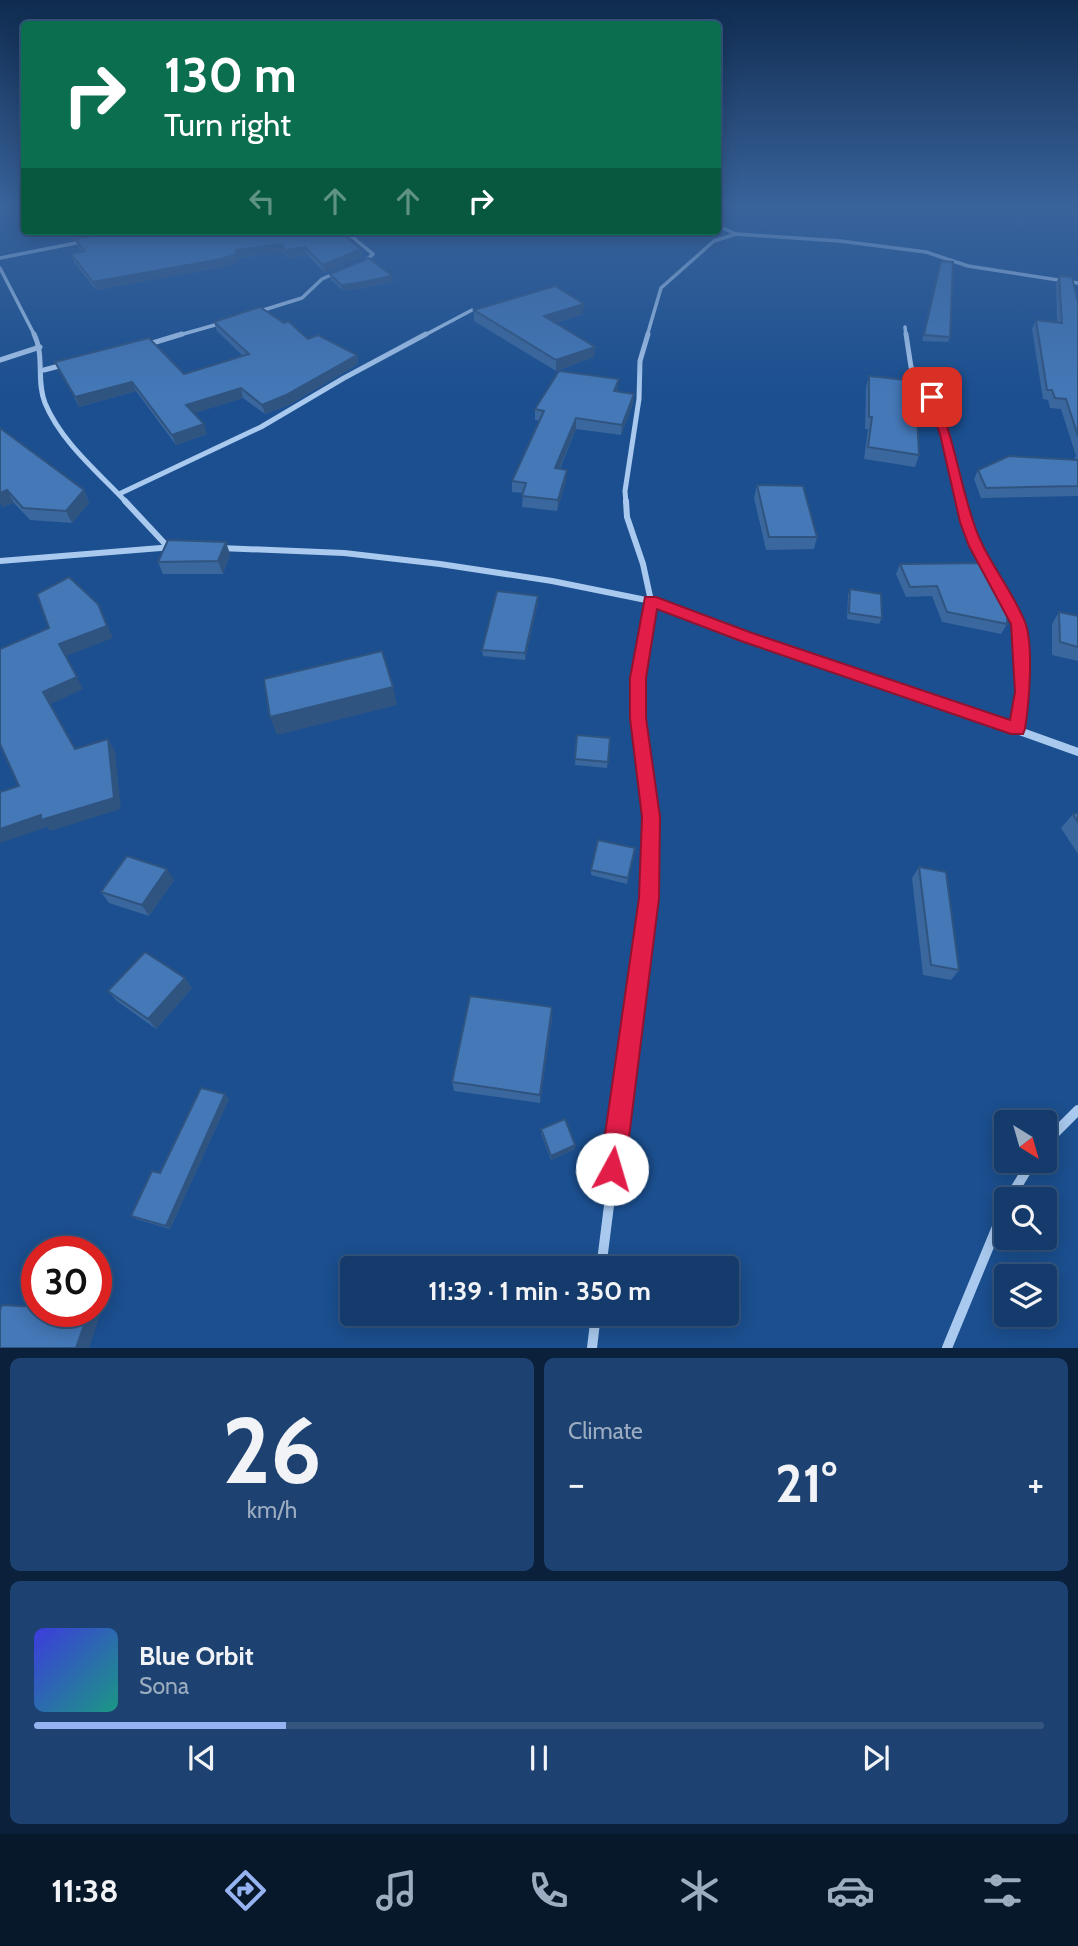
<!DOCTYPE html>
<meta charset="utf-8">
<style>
:root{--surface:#143b6b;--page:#1d4271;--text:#f1f3f6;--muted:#9dadc1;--line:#33557e;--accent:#95b2f1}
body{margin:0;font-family:Cabin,sans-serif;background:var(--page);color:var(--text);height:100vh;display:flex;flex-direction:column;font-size:26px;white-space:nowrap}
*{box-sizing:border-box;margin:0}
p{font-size:23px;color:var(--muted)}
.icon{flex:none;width:38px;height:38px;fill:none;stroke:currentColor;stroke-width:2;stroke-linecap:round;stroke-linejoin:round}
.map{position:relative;height:1348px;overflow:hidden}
.side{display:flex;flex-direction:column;gap:10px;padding:10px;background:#0b203b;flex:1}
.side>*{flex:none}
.guide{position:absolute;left:21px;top:21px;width:700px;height:214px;border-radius:7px;box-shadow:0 4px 18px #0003,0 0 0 2px var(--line);background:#0b6e4f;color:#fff;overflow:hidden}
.needle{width:46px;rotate:143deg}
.tools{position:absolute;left:994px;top:1110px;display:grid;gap:14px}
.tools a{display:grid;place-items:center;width:63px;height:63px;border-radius:7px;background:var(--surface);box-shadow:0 4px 18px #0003,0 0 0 2px var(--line);font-size:35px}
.speed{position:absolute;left:21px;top:1236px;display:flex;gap:14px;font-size:35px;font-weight:700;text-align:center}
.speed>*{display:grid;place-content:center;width:91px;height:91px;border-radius:50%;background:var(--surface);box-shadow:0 4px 18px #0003,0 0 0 2px var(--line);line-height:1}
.speed .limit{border:10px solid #d22;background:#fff;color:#111}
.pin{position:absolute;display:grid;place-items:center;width:60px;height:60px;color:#fff;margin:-30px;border-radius:14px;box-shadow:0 4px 10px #0006}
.me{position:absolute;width:77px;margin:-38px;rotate:6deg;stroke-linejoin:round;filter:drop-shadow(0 0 5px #0008)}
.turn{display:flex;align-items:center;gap:24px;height:147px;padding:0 28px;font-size:32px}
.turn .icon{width:91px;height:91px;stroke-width:2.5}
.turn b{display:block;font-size:49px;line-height:60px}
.lanes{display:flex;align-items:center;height:66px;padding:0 28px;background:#0003;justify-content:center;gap:35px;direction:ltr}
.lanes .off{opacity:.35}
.big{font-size:52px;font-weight:700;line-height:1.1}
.side .widget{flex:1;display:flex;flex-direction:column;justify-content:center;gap:10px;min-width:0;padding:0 24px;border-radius:10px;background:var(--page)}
.side .dial{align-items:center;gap:0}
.dial b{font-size:91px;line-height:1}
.song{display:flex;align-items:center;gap:21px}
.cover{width:84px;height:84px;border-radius:10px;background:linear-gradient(135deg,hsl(240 70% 55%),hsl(170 70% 35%))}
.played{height:7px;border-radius:4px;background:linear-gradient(90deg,var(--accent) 25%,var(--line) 25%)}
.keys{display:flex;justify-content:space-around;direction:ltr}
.heat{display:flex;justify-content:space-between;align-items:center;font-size:38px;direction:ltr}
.side .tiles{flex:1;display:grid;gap:10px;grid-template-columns:1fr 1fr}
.widget:last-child{grid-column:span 2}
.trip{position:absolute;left:340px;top:1256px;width:399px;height:70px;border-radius:7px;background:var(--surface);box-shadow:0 4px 18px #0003,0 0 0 2px var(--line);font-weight:700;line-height:70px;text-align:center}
.menu{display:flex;height:112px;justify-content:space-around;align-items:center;background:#08182b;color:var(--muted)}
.menu .icon{width:49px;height:49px}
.menu .selected{color:var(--accent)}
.menu b{font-size:32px;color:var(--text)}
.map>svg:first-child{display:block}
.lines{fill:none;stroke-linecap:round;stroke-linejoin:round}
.minor-far4{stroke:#a9c9ee;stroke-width:3.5}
.minor-far3{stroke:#a9c9ee;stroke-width:5}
.minor-far2{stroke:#a9c9ee;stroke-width:6}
.minor-far1{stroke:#a9c9ee;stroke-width:8}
.minor{stroke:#a9c9ee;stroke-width:10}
.wall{fill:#3a679d}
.shaded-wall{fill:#305480}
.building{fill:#4478b7;stroke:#305480;stroke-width:2}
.route{fill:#e11d48;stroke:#92132f;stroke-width:2}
</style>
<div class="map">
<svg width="1078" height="1348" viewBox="0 0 1078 1348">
<rect width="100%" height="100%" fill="#1b4f8f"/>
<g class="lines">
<g class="minor-far4">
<polyline points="718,226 736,234 840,241 926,252 968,266 1078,283"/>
<polyline points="345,231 373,254 363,263"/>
<polyline points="0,258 86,241"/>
<polyline points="0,268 35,336"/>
<polyline points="257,312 302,298 322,279 338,272"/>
<polyline points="905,327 906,336"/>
<polyline points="176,336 222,323"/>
<polyline points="423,336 472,310"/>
<polyline points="647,336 661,288 714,241 736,234"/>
</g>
<g class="minor-far3">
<path d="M34 334C45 356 36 381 45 403 61 442 99 473 127 503"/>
<polyline points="906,334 911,367 931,397 946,434 962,503"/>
<polyline points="146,345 182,334"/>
<polyline points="0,360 40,347"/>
<polyline points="44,370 63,365"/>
<polyline points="119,494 261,427 344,378 426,334"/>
<polyline points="626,503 625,491 639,399 640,361 648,334"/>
</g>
<g class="minor-far2">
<polyline points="125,501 168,547"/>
<polyline points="626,501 627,517 643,564 651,601 638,678 638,717"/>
<polyline points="961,501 966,522 989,569"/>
<polyline points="220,548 344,553 440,564 552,581 651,601 980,717"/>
<polyline points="0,561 173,547"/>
<path d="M1005 598C1026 637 1026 673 1020 717"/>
</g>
<g class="minor-far1">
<polyline points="975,715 1078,752"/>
<polyline points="1017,729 1020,715"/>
<polyline points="636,993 649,898 651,817 638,715"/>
</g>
<g class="minor">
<polyline points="1045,1143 1078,1110"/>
<polyline points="1009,1199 1033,1160"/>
<polyline points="601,1269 636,991"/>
<polyline points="592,1348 596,1314"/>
<polyline points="947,1348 1006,1205"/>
</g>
</g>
<g class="wall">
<polygon points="1050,206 1078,206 1078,217 1067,208"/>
<polygon points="65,231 120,231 72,239"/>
<polygon points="130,231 361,249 362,257 325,273 307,255 287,258 284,252 238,258 239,262 223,267 96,290 74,262 71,254 82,252 78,247 75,239"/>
<polygon points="941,261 950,337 948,342 922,341"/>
<polygon points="330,274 392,276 393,282 358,289 342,290 331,280"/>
<polygon points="1059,276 1078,302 1078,496 981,498 974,479 978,470 1074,459 1076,456 1061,409 1050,408 1048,400 1043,399 1032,329 1036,320 1057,323 1056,284"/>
<polygon points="474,310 583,314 555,323 594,357 556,371 474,321"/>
<polygon points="214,322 308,339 357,355 358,364 289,405 265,414 243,398 194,413 207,434 176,445 136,391 79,407 55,362 184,374 243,356 217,331"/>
<polygon points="869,376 919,455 915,467 864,459 868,429 865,429 866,387"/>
<polygon points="618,389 617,391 634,394 633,404 621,435 576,429 560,469 566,481 557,511 522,507 523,493 512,492 512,481 540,421 535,420 535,409"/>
<polygon points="0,428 84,490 89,503 72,523 30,520 14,503 2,507"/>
<polygon points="757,485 817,537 814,549 766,550 754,498"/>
<polygon points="230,554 223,574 163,574 158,562"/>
<polygon points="900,564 1007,624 1001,634 942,622 932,596 906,597 896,574"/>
<polygon points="850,589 882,618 879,624 847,619 848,595"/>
<polygon points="538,602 525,660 483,656 482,650"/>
<polygon points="1059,612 1078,616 1078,661 1052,655 1052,624"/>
<polygon points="577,735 610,738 607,768 575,765"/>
<polygon points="1078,813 1078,854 1061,828 1073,814"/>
<polygon points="635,848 627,884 591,875 591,870"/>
<polygon points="919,867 959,970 951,980 923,975 912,878"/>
<polygon points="174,880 149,916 109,903 101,892"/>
<polygon points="185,978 192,988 156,1029 117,1001 108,991"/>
<polygon points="552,1017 540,1103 454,1091 452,1082"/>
<polygon points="229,1099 170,1229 136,1219 131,1216 160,1173"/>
<polygon points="541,1129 575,1145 575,1149 551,1160 541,1133"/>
</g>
<g class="shaded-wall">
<polygon points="72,231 120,231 72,239 69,232"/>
<polygon points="282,244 284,252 238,258 239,262 223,267 96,290 93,282 236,250"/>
<polygon points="305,247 307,255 287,258 285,250"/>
<polygon points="361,249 362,257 325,273 323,265"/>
<polygon points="392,276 393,282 358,289 342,290 341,285"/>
<polygon points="584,304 583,314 544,326 544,316"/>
<polygon points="595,347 594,357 556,371 556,360"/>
<polygon points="357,355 358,364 289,405 265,414 262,405"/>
<polygon points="619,379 618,389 613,402 614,391"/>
<polygon points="132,382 136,391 79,407 75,397"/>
<polygon points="241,388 243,398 189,415 186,405"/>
<polygon points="634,394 633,404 621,435 622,425"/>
<polygon points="576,418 576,429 555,479 555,468"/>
<polygon points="204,424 207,434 176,445 172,435"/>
<polygon points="567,470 566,481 557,511 558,500"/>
<polygon points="7,490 14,503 2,507 0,502 0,493"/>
<polygon points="84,490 89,503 72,523 66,511"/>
<polygon points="226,542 230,554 223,574 218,561"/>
<polygon points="538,596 538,602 525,660 525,653"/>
<polygon points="98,604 104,616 113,638 66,656 83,689 51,704 82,760 43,692 59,644"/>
<polygon points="393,687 397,705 277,735 270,717"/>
<polygon points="108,739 115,751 121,809 50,831 47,827 0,843 0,829"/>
<polygon points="167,869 174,880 149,916 142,905"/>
<polygon points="185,978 192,988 156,1029 148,1019"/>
<polygon points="552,1007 552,1017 540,1103 540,1095"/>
<polygon points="225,1094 229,1099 170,1229 166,1226"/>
<polygon points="575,1145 575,1149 551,1160 551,1156"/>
<polygon points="89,1311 100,1315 89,1348 76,1348"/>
</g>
<g class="building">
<polygon points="130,231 339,231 361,249 323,265 305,247 285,250 282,244 236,250 237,254 221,259 93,282 71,254 85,251 75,239 110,233"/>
<polygon points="369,258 392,276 358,283 341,285 330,274"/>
<polygon points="941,261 953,262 950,337 924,335"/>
<polygon points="1059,276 1072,277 1078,302 1078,436 1066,399 1055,398 1052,390 1047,390 1036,320 1062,323"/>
<polygon points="555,286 584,304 544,316 595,347 556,360 474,310"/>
<polygon points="260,307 284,323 288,321 308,339 318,335 357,355 286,395 262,405 241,388 186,405 204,424 172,435 132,382 75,397 55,362 149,338 184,374 249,354 214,322"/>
<polygon points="559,371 619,379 614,391 634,394 622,425 576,418 555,468 567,470 558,500 522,496 526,483 512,481 544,411 535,409"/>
<polygon points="869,376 915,381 919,455 868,447 872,417 869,417"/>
<polygon points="0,428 84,490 66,511 23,508 7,490 0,493"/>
<polygon points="1009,456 1078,460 1078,486 986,488 978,470"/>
<polygon points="757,485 803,486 817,537 769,537"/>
<polygon points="168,540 226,542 218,561 158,562"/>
<polygon points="987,563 1008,600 1007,624 947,612 937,586 910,587 900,564"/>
<polygon points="69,577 98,604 107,626 59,644 77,677 43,692 75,749 108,739 114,798 41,820 41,815 0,829 0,792 19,786 0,744 0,649 49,628 37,594"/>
<polygon points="850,589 881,594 882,618 849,613"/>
<polygon points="497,591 538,596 525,653 482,650"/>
<polygon points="1059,612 1078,616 1078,647 1060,642"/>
<polygon points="382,651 393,687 270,717 264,679"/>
<polygon points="577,735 610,738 608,762 575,759"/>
<polygon points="1078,813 1078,822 1073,814"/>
<polygon points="598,840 635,848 628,878 591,870"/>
<polygon points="127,856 167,869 142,905 101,892"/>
<polygon points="919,867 946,872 959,970 931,965"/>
<polygon points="145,952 185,978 148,1019 108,991"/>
<polygon points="470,996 552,1007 540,1095 452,1082"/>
<polygon points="201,1088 225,1094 166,1226 131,1216 152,1171 160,1173"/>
<polygon points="565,1119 575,1145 551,1156 541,1129"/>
<polygon points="2,1305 37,1307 37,1311 89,1311 76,1348 0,1348 0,1310"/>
</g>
<linearGradient id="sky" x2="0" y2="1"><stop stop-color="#0f2b4f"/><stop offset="0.52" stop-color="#39639b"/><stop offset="1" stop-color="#39639b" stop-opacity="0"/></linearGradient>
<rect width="1078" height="395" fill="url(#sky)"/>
<path class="route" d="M932 394 937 397C954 439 959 479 973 521 984 558 1011 587 1025 622 1034 645 1029 704 1025 729L1023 734H1011L741 641 657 609 646 678V718L660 817 659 898 625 1169 621 1178 612 1182 604 1178 600 1169 639 898 642 817 630 718V678L645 597H656L752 633 1010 720 1015 692 1011 624 969 546 960 522 940 434 926 397Z"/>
</svg>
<div class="tools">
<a><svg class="needle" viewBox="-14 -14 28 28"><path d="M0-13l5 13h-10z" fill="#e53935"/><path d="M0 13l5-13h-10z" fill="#9dadc1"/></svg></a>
<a><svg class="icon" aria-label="search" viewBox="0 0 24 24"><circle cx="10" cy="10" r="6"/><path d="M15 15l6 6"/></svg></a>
<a><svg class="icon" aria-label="layers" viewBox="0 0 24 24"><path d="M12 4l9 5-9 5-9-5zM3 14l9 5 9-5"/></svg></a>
</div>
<div class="speed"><div class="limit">30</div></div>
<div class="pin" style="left:932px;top:397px;background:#d93025"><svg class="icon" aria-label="arrive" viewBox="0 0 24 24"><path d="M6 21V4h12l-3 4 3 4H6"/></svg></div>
<svg class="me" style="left:612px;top:1169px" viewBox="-20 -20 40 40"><circle r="19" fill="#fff"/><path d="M0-13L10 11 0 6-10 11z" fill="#e11d48"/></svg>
<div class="trip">11:39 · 1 min · 350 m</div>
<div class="guide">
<div class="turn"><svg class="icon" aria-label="right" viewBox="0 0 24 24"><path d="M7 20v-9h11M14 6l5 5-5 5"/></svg><div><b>130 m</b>Turn right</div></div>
<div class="lanes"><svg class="icon off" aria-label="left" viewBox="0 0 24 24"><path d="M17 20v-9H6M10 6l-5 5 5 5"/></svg><svg class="icon off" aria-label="ahead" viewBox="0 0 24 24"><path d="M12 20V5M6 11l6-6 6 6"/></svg><svg class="icon off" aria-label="ahead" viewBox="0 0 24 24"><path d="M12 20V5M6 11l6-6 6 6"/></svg><svg class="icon" aria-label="right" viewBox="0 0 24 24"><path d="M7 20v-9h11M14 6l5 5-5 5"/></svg></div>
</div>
</div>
<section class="side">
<div class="tiles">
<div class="widget dial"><b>26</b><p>km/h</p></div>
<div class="widget"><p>Climate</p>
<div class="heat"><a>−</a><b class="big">21°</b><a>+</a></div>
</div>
<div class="widget">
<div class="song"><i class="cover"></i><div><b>Blue Orbit</b><p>Sona</p></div></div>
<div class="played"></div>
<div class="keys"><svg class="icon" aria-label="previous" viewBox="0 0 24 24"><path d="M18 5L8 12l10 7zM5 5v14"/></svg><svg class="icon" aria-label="pause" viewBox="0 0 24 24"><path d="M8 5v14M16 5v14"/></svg><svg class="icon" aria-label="next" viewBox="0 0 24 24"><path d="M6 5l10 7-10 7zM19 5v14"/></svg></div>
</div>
</div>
</section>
<nav class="menu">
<b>11:38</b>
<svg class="icon selected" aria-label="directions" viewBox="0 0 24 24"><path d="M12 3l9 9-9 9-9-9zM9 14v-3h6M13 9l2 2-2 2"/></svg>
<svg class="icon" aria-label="music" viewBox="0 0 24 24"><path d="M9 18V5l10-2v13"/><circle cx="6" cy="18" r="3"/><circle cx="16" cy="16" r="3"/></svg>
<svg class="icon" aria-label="phone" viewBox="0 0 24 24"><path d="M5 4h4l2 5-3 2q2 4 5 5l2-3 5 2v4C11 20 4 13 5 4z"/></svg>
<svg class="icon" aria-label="climate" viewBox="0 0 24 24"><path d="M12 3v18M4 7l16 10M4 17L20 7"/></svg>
<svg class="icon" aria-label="car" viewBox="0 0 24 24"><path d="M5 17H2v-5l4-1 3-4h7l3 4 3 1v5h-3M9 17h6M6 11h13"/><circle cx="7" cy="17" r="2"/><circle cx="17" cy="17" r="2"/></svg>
<svg class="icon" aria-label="filters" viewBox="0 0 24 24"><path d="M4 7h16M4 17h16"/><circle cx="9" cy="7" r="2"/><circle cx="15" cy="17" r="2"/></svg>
</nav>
